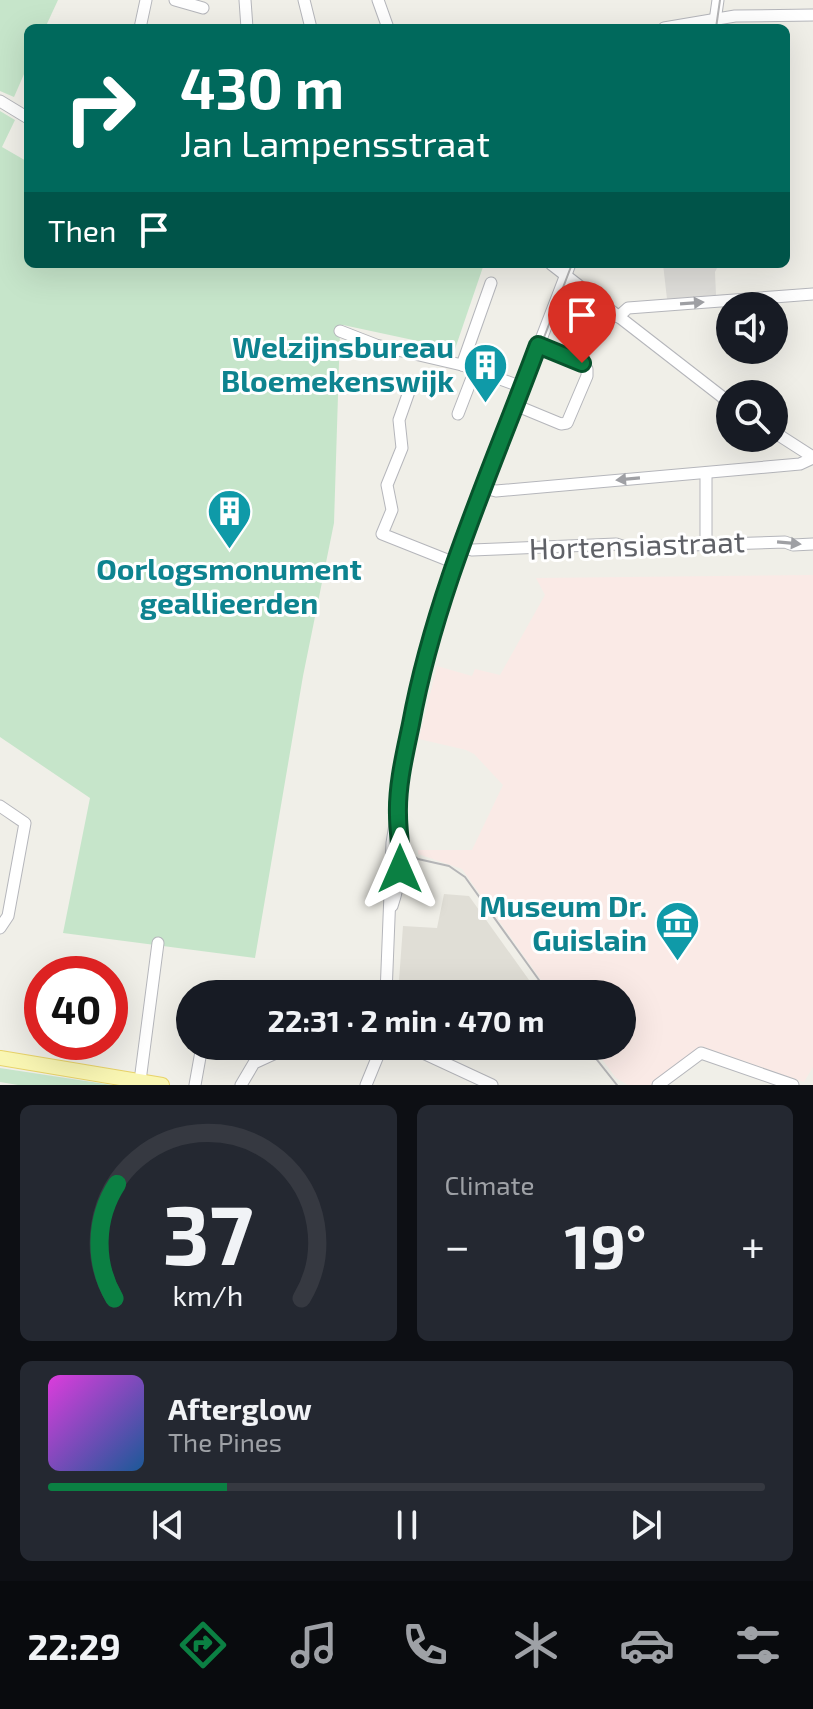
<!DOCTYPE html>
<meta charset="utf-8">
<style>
:root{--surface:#171b24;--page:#242831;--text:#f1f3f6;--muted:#9ea1a6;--line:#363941;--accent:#0b8043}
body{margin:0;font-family:"Exo 2",sans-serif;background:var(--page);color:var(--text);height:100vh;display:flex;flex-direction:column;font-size:30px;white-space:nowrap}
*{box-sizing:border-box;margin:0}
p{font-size:26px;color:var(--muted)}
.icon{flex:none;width:44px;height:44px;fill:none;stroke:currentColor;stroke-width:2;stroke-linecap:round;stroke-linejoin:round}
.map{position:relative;height:1085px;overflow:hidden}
.sheet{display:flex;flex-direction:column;gap:20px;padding:20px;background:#0d0f14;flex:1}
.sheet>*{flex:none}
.top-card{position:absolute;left:24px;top:24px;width:766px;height:244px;border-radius:12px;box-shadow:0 8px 32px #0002;background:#00695c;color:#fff;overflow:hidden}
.controls{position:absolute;left:716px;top:292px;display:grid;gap:16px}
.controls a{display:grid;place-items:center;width:72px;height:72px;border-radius:50%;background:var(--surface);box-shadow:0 8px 32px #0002;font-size:40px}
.speed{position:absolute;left:24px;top:956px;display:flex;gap:16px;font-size:40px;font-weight:700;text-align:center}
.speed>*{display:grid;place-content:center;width:104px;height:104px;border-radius:50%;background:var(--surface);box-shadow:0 8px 32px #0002;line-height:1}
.speed .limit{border:12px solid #d22;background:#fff;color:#111}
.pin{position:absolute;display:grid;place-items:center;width:68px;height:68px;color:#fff;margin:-82px -34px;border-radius:50% 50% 50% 0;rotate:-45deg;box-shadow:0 0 8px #0007}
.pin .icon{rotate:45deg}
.me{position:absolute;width:88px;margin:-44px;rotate:0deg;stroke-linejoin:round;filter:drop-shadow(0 0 6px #0008)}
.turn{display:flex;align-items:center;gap:28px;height:168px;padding:0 24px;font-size:36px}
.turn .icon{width:104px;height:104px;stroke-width:2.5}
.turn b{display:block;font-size:56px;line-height:68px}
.then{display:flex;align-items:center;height:76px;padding:0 24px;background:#0003;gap:16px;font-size:30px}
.big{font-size:60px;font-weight:700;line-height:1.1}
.sheet .widget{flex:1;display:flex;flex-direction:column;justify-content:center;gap:12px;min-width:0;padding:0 28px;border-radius:12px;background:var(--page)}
.sheet .dial{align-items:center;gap:0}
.dial svg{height:208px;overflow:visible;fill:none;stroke:var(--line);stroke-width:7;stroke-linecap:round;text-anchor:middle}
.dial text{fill:var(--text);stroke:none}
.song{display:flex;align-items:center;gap:24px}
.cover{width:96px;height:96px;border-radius:12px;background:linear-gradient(135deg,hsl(300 70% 55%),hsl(210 70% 35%))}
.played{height:8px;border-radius:4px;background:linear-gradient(90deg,var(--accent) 25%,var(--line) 25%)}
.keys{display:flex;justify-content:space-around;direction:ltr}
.heat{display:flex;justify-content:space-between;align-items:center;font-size:44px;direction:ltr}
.sheet .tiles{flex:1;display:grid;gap:20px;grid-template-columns:1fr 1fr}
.widget:last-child{grid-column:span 2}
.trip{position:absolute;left:176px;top:980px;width:460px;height:80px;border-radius:40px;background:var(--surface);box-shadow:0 8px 32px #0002;font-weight:700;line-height:80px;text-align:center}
.tab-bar{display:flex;height:128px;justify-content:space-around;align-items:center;background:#090b0e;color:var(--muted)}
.tab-bar .icon{width:56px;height:56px}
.tab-bar .current{color:var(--accent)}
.tab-bar b{font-size:36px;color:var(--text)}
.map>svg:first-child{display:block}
.industrial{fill:#dfdeda}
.education{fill:#e0ded6}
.medical{fill:#faeae6}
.green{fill:#c6e5ca}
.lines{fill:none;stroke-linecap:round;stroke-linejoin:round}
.minor-casing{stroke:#b5b6bb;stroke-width:13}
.major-casing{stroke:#e8d369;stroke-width:16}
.minor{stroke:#fff;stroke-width:11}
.major{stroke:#f9f6b3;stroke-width:14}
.tram{stroke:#b5b5b7;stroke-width:2}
.oneway{fill:#9fa0a4}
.route-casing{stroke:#07532c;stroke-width:20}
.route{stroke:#0b8043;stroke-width:14}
.labels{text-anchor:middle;stroke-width:6;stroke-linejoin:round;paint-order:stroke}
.culture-label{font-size:30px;font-weight:bold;fill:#0d838f;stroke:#fff;text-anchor:end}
.street-label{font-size:30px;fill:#5f6167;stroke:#fff}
</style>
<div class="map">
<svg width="813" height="1085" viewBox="0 0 813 1085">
<rect width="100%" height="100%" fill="#f0efe8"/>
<polygon class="industrial" points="663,264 719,264 715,272 716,295 667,299"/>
<polygon class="education" points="444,894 469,896 539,994 398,994 403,926 437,928"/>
<polygon class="medical" points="813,575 813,1067 804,1082 701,1046 651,1085 628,1085 616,1078 592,1046 622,1046 622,994 551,994 462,869 418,854 418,850 472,850 503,785 474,754 466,750 419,739 437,666 472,676 475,669 500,675 545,595 536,578"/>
<g class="green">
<polygon points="0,0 58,0 45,28 28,28 28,65 14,97 0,91"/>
<polygon points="0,111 15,120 2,147 28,162 28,264 484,264 455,349 343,325 340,331 334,523 303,676 255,958 63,933 90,798 0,737"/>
<polygon points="0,1068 112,1085 18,1085 0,1082"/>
</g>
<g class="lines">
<defs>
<g id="minor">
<polyline points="175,0 203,8"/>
<polyline points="245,0 247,28"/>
<polyline points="304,0 311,28"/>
<polyline points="378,0 388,28"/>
<polyline points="140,28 146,0"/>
<polyline points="664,28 735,16 813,15"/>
<polyline points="714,28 718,0"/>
<polyline points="0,101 28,118"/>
<polyline points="551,264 730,403"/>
<polyline points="618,317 628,308 813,294"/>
<polyline points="340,331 376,345 462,365 522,387"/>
<polyline points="462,365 491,283"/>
<polyline points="411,386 399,420 402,448 387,485 392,510 382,534 455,563"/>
<polyline points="515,405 561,424 567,423 587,376 587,369 582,363 538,345"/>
<polyline points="458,414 475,370"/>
<polyline points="774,432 813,457"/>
<polyline points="706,473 706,544"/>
<polyline points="484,488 496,491 800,464 813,458"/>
<polyline points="461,547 472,550 616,544 625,547 785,542 793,545 813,544"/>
<polyline points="0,806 25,823 8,916 0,928"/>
<path d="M392 906C401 880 403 852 399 824"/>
<polyline points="386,994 392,843 411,724 425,659 455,563 570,264"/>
<polyline points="408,1046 492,1085"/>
<polyline points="140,1081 158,943"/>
<polyline points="195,1085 202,1046"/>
<polyline points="241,1085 254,1063 291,1046"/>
<polyline points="366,1085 382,1046"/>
<polyline points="658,1085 701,1053 793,1085"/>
</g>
<polyline id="major" points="0,1058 162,1085"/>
</defs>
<use href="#minor" class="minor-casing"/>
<use href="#major" class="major-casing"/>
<use href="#minor" class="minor"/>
<use href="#major" class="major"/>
<g class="tram">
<polyline points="716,28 720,0"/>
<polyline points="549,994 465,877 449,866 418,859 407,851 402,843 400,816 411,734 425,669 448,589 572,264"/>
<polyline points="586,1046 617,1085"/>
</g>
</g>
<defs><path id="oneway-solid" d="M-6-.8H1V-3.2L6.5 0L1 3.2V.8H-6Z" transform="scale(2)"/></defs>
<g class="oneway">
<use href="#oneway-solid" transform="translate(692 303) rotate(-4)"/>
<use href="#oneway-solid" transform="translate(628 479) rotate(175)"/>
<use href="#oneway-solid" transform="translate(789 543) rotate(5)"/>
</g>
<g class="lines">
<defs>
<path id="route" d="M400 869C402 850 398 833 398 815 397 785 405 753 411 724 435 593 492 469 538 345L582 363"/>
</defs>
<use href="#route" class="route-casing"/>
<use href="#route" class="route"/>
</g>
<defs>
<symbol id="building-pin" viewBox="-11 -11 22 30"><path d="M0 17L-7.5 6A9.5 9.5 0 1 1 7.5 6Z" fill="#0f9aa8" stroke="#fff"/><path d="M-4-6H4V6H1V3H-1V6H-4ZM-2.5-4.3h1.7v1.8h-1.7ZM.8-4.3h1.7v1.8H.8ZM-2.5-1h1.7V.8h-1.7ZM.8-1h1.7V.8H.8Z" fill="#fff"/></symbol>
<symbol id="museum-pin" viewBox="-11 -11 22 30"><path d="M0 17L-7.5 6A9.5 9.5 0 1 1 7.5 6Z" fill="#0f9aa8" stroke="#fff"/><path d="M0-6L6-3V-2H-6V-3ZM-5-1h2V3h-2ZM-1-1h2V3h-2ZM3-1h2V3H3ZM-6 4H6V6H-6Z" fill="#fff"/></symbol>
</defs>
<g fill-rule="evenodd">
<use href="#building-pin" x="460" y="340" width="51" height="69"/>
<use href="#building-pin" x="204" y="486" width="51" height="69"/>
<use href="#museum-pin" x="652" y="898" width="51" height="69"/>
</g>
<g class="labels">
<g class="culture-label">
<text x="454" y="358">Welzijnsbureau<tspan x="454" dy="34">Bloemekenswijk</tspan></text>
<text x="229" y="580" text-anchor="middle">Oorlogsmonument<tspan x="229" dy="34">geallieerden</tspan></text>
<text x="647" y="917">Museum Dr.<tspan x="647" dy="34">Guislain</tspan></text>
</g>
<g class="street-label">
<text transform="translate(637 546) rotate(-2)" y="10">Hortensiastraat</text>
</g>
</g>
</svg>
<div class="controls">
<a><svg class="icon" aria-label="sound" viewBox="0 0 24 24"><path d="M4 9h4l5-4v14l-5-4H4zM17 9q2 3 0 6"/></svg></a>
<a><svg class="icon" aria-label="search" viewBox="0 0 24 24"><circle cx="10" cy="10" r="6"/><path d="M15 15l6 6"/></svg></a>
</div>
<div class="speed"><div class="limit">40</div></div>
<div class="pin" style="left:582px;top:363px;background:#d93025"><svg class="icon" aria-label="arrive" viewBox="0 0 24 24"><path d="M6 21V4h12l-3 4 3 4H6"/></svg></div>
<svg class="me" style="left:400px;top:869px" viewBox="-20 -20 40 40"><path d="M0-17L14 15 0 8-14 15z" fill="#0b8043" stroke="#fff" stroke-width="4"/></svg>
<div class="trip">22:31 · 2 min · 470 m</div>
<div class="top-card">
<div class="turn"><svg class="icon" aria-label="right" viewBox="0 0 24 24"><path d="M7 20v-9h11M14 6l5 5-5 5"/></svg><div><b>430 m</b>Jan Lampensstraat</div></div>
<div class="then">Then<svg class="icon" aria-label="arrive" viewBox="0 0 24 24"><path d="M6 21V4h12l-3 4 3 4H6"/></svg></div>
</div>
</div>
<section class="sheet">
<div class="tiles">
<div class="widget dial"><svg viewBox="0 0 100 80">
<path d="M14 69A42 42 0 1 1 86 69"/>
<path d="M14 69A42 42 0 0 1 15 25" stroke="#0b8043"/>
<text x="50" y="56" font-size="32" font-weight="700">37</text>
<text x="50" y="72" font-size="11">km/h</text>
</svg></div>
<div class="widget"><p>Climate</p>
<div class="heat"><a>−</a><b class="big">19°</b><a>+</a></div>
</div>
<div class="widget">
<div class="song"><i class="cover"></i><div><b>Afterglow</b><p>The Pines</p></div></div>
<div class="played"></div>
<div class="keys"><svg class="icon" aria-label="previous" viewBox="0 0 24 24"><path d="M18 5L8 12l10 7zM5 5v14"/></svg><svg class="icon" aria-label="pause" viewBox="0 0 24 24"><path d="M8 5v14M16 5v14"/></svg><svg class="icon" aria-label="next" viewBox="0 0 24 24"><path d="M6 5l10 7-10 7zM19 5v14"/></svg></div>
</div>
</div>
</section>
<nav class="tab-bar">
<b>22:29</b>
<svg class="icon current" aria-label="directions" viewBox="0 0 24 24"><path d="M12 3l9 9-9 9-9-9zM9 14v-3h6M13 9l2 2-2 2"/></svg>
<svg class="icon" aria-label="music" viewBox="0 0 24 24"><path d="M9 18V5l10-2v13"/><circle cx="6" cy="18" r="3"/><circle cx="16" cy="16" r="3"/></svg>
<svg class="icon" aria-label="phone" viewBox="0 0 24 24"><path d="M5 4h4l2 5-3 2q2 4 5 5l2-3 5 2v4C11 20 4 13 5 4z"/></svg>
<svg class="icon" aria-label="climate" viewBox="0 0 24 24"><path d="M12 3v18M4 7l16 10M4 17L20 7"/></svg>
<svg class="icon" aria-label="car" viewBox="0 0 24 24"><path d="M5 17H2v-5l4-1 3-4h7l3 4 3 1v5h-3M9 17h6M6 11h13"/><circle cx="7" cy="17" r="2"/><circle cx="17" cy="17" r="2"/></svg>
<svg class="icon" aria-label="filters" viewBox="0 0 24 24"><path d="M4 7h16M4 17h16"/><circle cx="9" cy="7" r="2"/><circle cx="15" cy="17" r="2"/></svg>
</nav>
